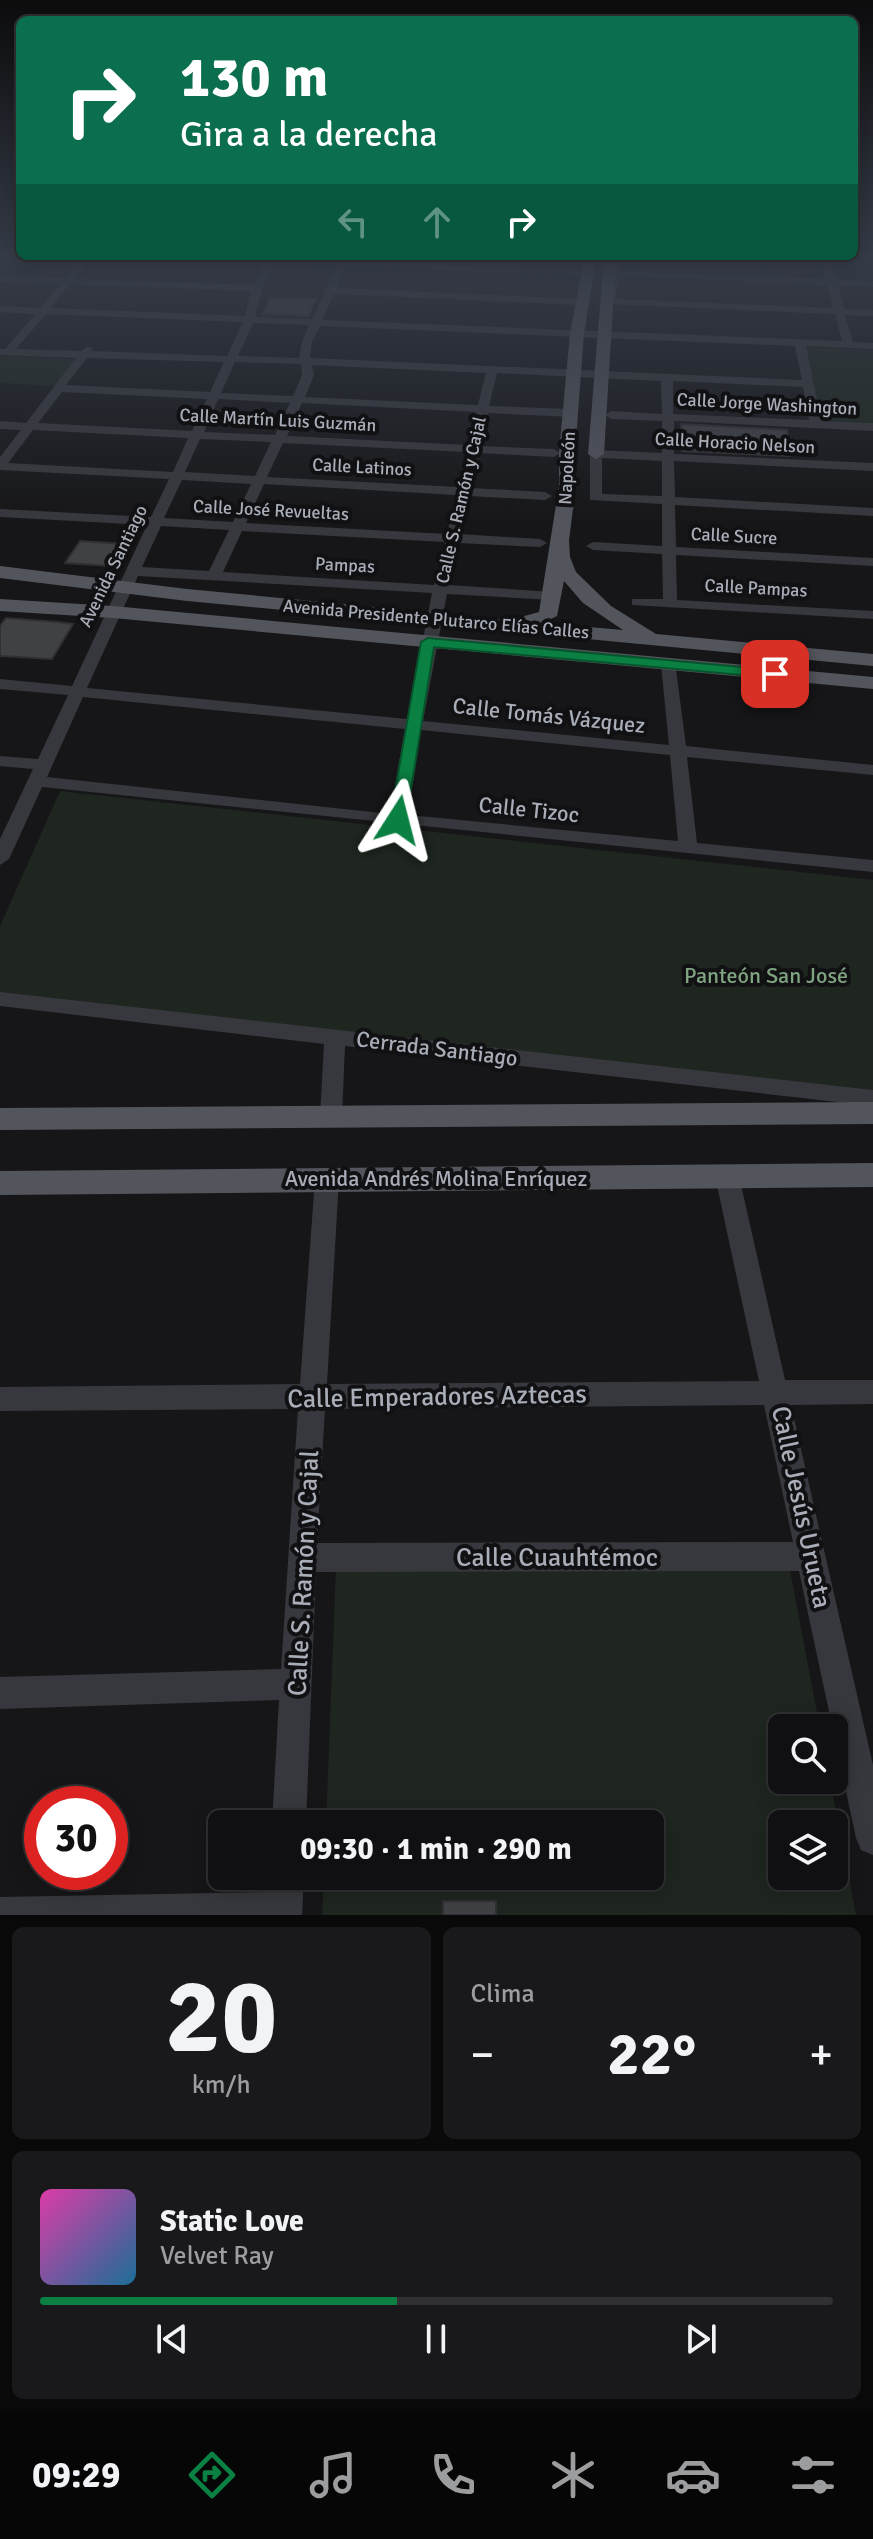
<!DOCTYPE html>
<html lang="es">
<meta charset="utf-8">
<style>
:root{--surface:#101012;--page:#19191b;--text:#f1f3f6;--muted:#9c9d9f;--line:#303032;--accent:#0b8043}
body{margin:0;font-family:Signika,sans-serif;background:var(--page);color:var(--text);height:100vh;display:flex;flex-direction:column;font-size:30px;white-space:nowrap}
*{box-sizing:border-box;margin:0}
p{font-size:26px;color:var(--muted)}
.icon{flex:none;width:44px;height:44px;fill:none;stroke:currentColor;stroke-width:2;stroke-linecap:round;stroke-linejoin:round}
.map{position:relative;height:1915px;overflow:hidden}
.sheet{display:flex;flex-direction:column;gap:12px;padding:12px;background:#09090a;flex:1}
.sheet>*{flex:none}
.top-card{position:absolute;left:16px;top:16px;width:842px;height:244px;border-radius:12px;box-shadow:0 4px 20px #0003,0 0 0 2px var(--line);background:#0b6e4f;color:#fff;overflow:hidden}
.buttons{position:absolute;left:768px;top:1714px;display:grid;gap:16px}
.buttons a{display:grid;place-items:center;width:80px;height:80px;border-radius:12px;background:var(--surface);box-shadow:0 4px 20px #0003,0 0 0 2px var(--line);font-size:40px}
.speed{position:absolute;left:24px;top:1786px;display:flex;gap:16px;font-size:40px;font-weight:700;text-align:center}
.speed>*{display:grid;place-content:center;width:104px;height:104px;border-radius:50%;background:var(--surface);box-shadow:0 4px 20px #0003,0 0 0 2px var(--line);line-height:1}
.speed .limit{border:12px solid #d22;background:#fff;color:#111}
.pin{position:absolute;display:grid;place-items:center;width:68px;height:68px;color:#fff;margin:-34px;border-radius:16px;box-shadow:0 4px 12px #0006}
.me{position:absolute;width:88px;margin:-44px;rotate:9deg;stroke-linejoin:round;filter:drop-shadow(0 0 6px #0008)}
.turn{display:flex;align-items:center;gap:28px;height:168px;padding:0 32px;font-size:36px}
.turn .icon{width:104px;height:104px;stroke-width:2.5}
.turn b{display:block;font-size:56px;line-height:68px}
.lanes{display:flex;align-items:center;height:76px;padding:0 32px;background:#0003;justify-content:center;gap:40px;direction:ltr}
.lanes .off{opacity:.35}
.big{font-size:60px;font-weight:800;line-height:1.1}
.sheet .card{flex:1;display:flex;flex-direction:column;justify-content:center;gap:12px;min-width:0;padding:0 28px;border-radius:12px;background:var(--page)}
.sheet .dial{align-items:center;gap:0}
.dial b{font-size:104px;line-height:1}
.song{display:flex;align-items:center;gap:24px}
.cover{width:96px;height:96px;border-radius:12px;background:linear-gradient(135deg,hsl(320 70% 55%),hsl(200 70% 35%))}
.played{height:8px;border-radius:4px;background:linear-gradient(90deg,var(--accent) 45%,var(--line) 45%)}
.keys{display:flex;justify-content:space-around;direction:ltr}
.heat{display:flex;justify-content:space-between;align-items:center;font-size:44px;direction:ltr}
.sheet .tiles{flex:1;display:grid;gap:12px;grid-template-columns:1fr 1fr}
.card:last-child{grid-column:span 2}
.trip{position:absolute;left:208px;top:1810px;width:456px;height:80px;border-radius:12px;background:var(--surface);box-shadow:0 4px 20px #0003,0 0 0 2px var(--line);font-weight:800;line-height:80px;text-align:center}
.menu{display:flex;height:128px;justify-content:space-around;align-items:center;background:#060607;color:var(--muted)}
.menu .icon{width:56px;height:56px}
.menu .on{color:var(--accent)}
.menu b{font-size:36px;color:var(--text)}
.map>svg:first-child{display:block}
.green{fill:#1e261f;fill-rule:evenodd}
.building{fill:#404145;stroke:#303034;stroke-width:2}
.lines{fill:none;stroke-linecap:round;stroke-linejoin:round}
.minor{fill:#37383d;fill-rule:evenodd}
.major{fill:#53555c;fill-rule:evenodd}
.route{fill:#0b8043;stroke:#07532c;stroke-width:2}
.labels{text-anchor:middle;stroke-width:8;stroke-linejoin:round;paint-order:stroke}
.far-street-label{font-size:18px;fill:#a8adb8;stroke:#111113}
.street-label{font-size:22px;fill:#a8adb8;stroke:#111113}
.park-label{font-size:22px;fill:#7fa381;stroke:#111113}
.near-street-label{font-size:26px;fill:#a8adb8;stroke:#111113}
</style>
<div class="map">
<svg width="873" height="1915" viewBox="0 0 873 1915">
<rect width="100%" height="100%" fill="#161618"/>
<g class="green">
<polygon points="802,347 873,350 873,423 819,421"/>
<polygon points="0,356 76,359 56,386 0,383"/>
<polygon points="60,791 873,880 873,1094 0,995 0,926"/>
<path d="M789 1565 820 1728H782V1780H830L856 1915H322L324 1876H650V1824H326L336 1567ZM782 1824H834V1876H782Z"/>
</g>
<g class="building">
<polygon points="269,298 316,299 309,316 263,314"/>
<polygon points="681,424 787,430 790,456 682,451"/>
<polygon points="80,541 124,544 111,566 65,563"/>
<polygon points="6,618 57,622 73,624 52,659 0,656 0,626"/>
<rect x="443" y="1901" width="53" height="14"/>
</g>
<g class="lines">
<g class="minor">
<polygon points="873,255 873,260 835,259 830,256"/>
<path d="M84 256H94L75 279 254 285 264 262 143 259 138 256H227L266 260 267 256H277L275 260 339 261 341 256H351L349 261 580 270 583 275 346 267 336 288 582 299 587 302 582 305 334 294 322 320 842 341 835 314 607 304 610 256H620L619 270 826 279 820 256H830L836 279 873 281V287L838 285 844 309 873 310V316L845 315 853 342 873 343V349L806 346 821 421 873 423V431L674 421V454L873 463V471L674 461 675 497 873 508V516L675 505 676 547 873 558V566L676 555 677 600 873 611V619L632 605V599H663L662 554 593 550 586 546 593 542 662 546V504L590 500V454L596 450 662 453V421L611 419 605 415 611 411 662 414 661 381 497 373 489 406 570 409 576 413 570 417 488 413 480 446 554 449 560 453 554 457 479 453 471 488 545 492 552 496 545 500 469 496 460 534 540 539 547 543 540 547 458 543 449 585 553 592 560 596 553 600 447 594 423 721 669 745 661 665 663 662H675L686 746 873 765V775L687 757 697 843 873 860V872L42 787 9 859 0 865V839L33 769 0 766V756L38 759 68 695 0 689V679L72 686 147 525 0 517V509L151 517 169 479 0 470V457L21 430 0 429V421L26 423 76 358 0 355V349H5L35 314 0 312V306L40 308 60 284 0 282V276L65 278ZM274 261 337 266 312 319 255 317 262 288ZM618 276 828 285 833 308 616 299ZM70 284 251 291 245 316 51 308ZM46 314 243 322 227 356 92 351 93 349 88 346 81 351 16 349ZM253 323 309 325 302 342 299 358 238 356ZM320 326 795 346 802 380 310 358 312 342ZM87 358 224 362 210 392 66 385ZM235 362 301 364 302 375 293 396 221 393ZM312 365 486 373 478 405 305 397 314 375ZM673 381 803 387 809 420 673 414ZM62 392 207 399 192 431 38 423ZM218 399 290 403 275 435 204 432ZM302 403 476 412 468 445 287 436ZM33 430 188 438 173 472 8 463ZM200 439 271 442 255 476 185 472ZM283 443 466 452 458 487 267 477ZM602 458 662 461V496L602 494ZM182 480 251 484 233 522 164 518ZM264 484 456 495 447 534 246 523ZM161 526 229 530 209 571 142 567ZM242 531 445 542 434 585 223 572ZM138 576 432 593 407 719 87 688ZM83 697 405 729 390 814 47 777ZM421 730 670 755 678 841 408 815Z"/>
<polygon points="0,992 873,1090 873,1106 345,1046 342,1116 339,1122 331,1125 323,1122 320,1116 324,1044 0,1006"/>
<path d="M727 1167 735 1169 739 1176 785 1380H873V1404L791 1405 873 1765V1855L861 1850 856 1838 799 1571 316 1572 306 1824H272L279 1700 0 1709V1677L281 1669 298 1409 0 1411V1387L300 1384 315 1179 319 1172 327 1170 335 1172 339 1179 327 1384 759 1381 715 1176 719 1169ZM764 1405 793 1542 317 1543 325 1409Z"/>
<polygon points="270,1876 304,1876 302,1915 0,1915 0,1897 269,1892"/>
</g>
<g class="major">
<path d="M585 256H597L584 333 575 453 576 486 569 540 570 557 576 572 611 606 656 634 873 654V666L187 601 0 578V566L187 589 510 620 539 612 559 486V453L570 333ZM564 581 583 603 623 630 543 623 557 616Z"/>
<polygon points="604,256 616,256 604,454 596,459 588,454"/>
<polygon points="0,599 113,606 873,677 873,689 113,618 0,611"/>
<polygon points="873,1102 873,1124 0,1130 0,1108"/>
<polygon points="873,1163 873,1187 0,1195 0,1171"/>
</g>
</g>
<linearGradient id="sky" x2="0" y2="1"><stop stop-color="#0c0c0d"/><stop offset="0.49" stop-color="#363c48"/><stop offset="1" stop-color="#363c48" stop-opacity="0"/></linearGradient>
<rect width="873" height="523" fill="url(#sky)"/>
<polygon class="route" points="428,638 775,670 783,674 775,678 434,647 406,820 398,825 390,820 421,642"/>
<g class="labels">
<g class="far-street-label">
<text transform="translate(767 404) rotate(3)" y="6">Calle Jorge Washington</text>
<text transform="translate(278 420) rotate(3)" y="6">Calle Martín Luis Guzmán</text>
<text transform="translate(735 443) rotate(3)" y="6">Calle Horacio Nelson</text>
<text transform="translate(362 467) rotate(3)" y="6">Calle Latinos</text>
<text transform="translate(567 468) rotate(-87)" y="6">Napoleón</text>
<text transform="translate(461 500) rotate(-77)" y="6">Calle S. Ramón y Cajal</text>
<text transform="translate(271 510) rotate(3)" y="6">Calle José Revueltas</text>
<text transform="translate(734 536) rotate(3)" y="6">Calle Sucre</text>
<text transform="translate(345 565) rotate(3)" y="6">Pampas</text>
<text transform="translate(113 566) rotate(-64)" y="6">Avenida Santiago</text>
<text transform="translate(756 588) rotate(3)" y="6">Calle Pampas</text>
<text transform="translate(436 619) rotate(5)" y="6">Avenida Presidente Plutarco Elías Calles</text>
</g>
<g class="street-label">
<text transform="translate(549 715) rotate(6)" y="8">Calle Tomás Vázquez</text>
<text transform="translate(529 809) rotate(6)" y="8">Calle Tizoc</text>
<text transform="translate(437 1048) rotate(7)" y="8">Cerrada Santiago</text>
<text x="436" y="1186">Avenida Andrés Molina Enríquez</text>
</g>
<g class="park-label">
<text x="766" y="983">Panteón San José</text>
</g>
<g class="near-street-label">
<text transform="translate(437 1396) rotate(-1)" y="9">Calle Emperadores Aztecas</text>
<text transform="translate(802 1507) rotate(78)" y="9">Calle Jesús Urueta</text>
<text x="557" y="1566">Calle Cuauhtémoc</text>
<text transform="translate(303 1573) rotate(-87)" y="9">Calle S. Ramón y Cajal</text>
</g>
</g>
</svg>
<div class="buttons">
<a><svg class="icon" aria-label="search" viewBox="0 0 24 24"><circle cx="10" cy="10" r="6"/><path d="M15 15l6 6"/></svg></a>
<a><svg class="icon" aria-label="layers" viewBox="0 0 24 24"><path d="M12 4l9 5-9 5-9-5zM3 14l9 5 9-5"/></svg></a>
</div>
<div class="speed"><div class="limit">30</div></div>
<div class="pin" style="left:775px;top:674px;background:#d93025"><svg class="icon" aria-label="arrive" viewBox="0 0 24 24"><path d="M6 21V4h12l-3 4 3 4H6"/></svg></div>
<svg class="me" style="left:398px;top:820px" viewBox="-20 -20 40 40"><path d="M0-17L14 15 0 8-14 15z" fill="#0b8043" stroke="#fff" stroke-width="4"/></svg>
<div class="trip">09:30 · 1 min · 290 m</div>
<div class="top-card">
<div class="turn"><svg class="icon" aria-label="right" viewBox="0 0 24 24"><path d="M7 20v-9h11M14 6l5 5-5 5"/></svg><div><b>130 m</b>Gira a la derecha</div></div>
<div class="lanes"><svg class="icon off" aria-label="left" viewBox="0 0 24 24"><path d="M17 20v-9H6M10 6l-5 5 5 5"/></svg><svg class="icon off" aria-label="ahead" viewBox="0 0 24 24"><path d="M12 20V5M6 11l6-6 6 6"/></svg><svg class="icon" aria-label="right" viewBox="0 0 24 24"><path d="M7 20v-9h11M14 6l5 5-5 5"/></svg></div>
</div>
</div>
<section class="sheet">
<div class="tiles">
<div class="card dial"><b>20</b><p>km/h</p></div>
<div class="card"><p>Clima</p>
<div class="heat"><a>−</a><b class="big">22°</b><a>+</a></div>
</div>
<div class="card">
<div class="song"><i class="cover"></i><div><b>Static Love</b><p>Velvet Ray</p></div></div>
<div class="played"></div>
<div class="keys"><svg class="icon" aria-label="previous" viewBox="0 0 24 24"><path d="M18 5L8 12l10 7zM5 5v14"/></svg><svg class="icon" aria-label="pause" viewBox="0 0 24 24"><path d="M8 5v14M16 5v14"/></svg><svg class="icon" aria-label="next" viewBox="0 0 24 24"><path d="M6 5l10 7-10 7zM19 5v14"/></svg></div>
</div>
</div>
</section>
<nav class="menu">
<b>09:29</b>
<svg class="icon on" aria-label="directions" viewBox="0 0 24 24"><path d="M12 3l9 9-9 9-9-9zM9 14v-3h6M13 9l2 2-2 2"/></svg>
<svg class="icon" aria-label="music" viewBox="0 0 24 24"><path d="M9 18V5l10-2v13"/><circle cx="6" cy="18" r="3"/><circle cx="16" cy="16" r="3"/></svg>
<svg class="icon" aria-label="phone" viewBox="0 0 24 24"><path d="M5 4h4l2 5-3 2q2 4 5 5l2-3 5 2v4C11 20 4 13 5 4z"/></svg>
<svg class="icon" aria-label="climate" viewBox="0 0 24 24"><path d="M12 3v18M4 7l16 10M4 17L20 7"/></svg>
<svg class="icon" aria-label="car" viewBox="0 0 24 24"><path d="M5 17H2v-5l4-1 3-4h7l3 4 3 1v5h-3M9 17h6M6 11h13"/><circle cx="7" cy="17" r="2"/><circle cx="17" cy="17" r="2"/></svg>
<svg class="icon" aria-label="filters" viewBox="0 0 24 24"><path d="M4 7h16M4 17h16"/><circle cx="9" cy="7" r="2"/><circle cx="15" cy="17" r="2"/></svg>
</nav>
